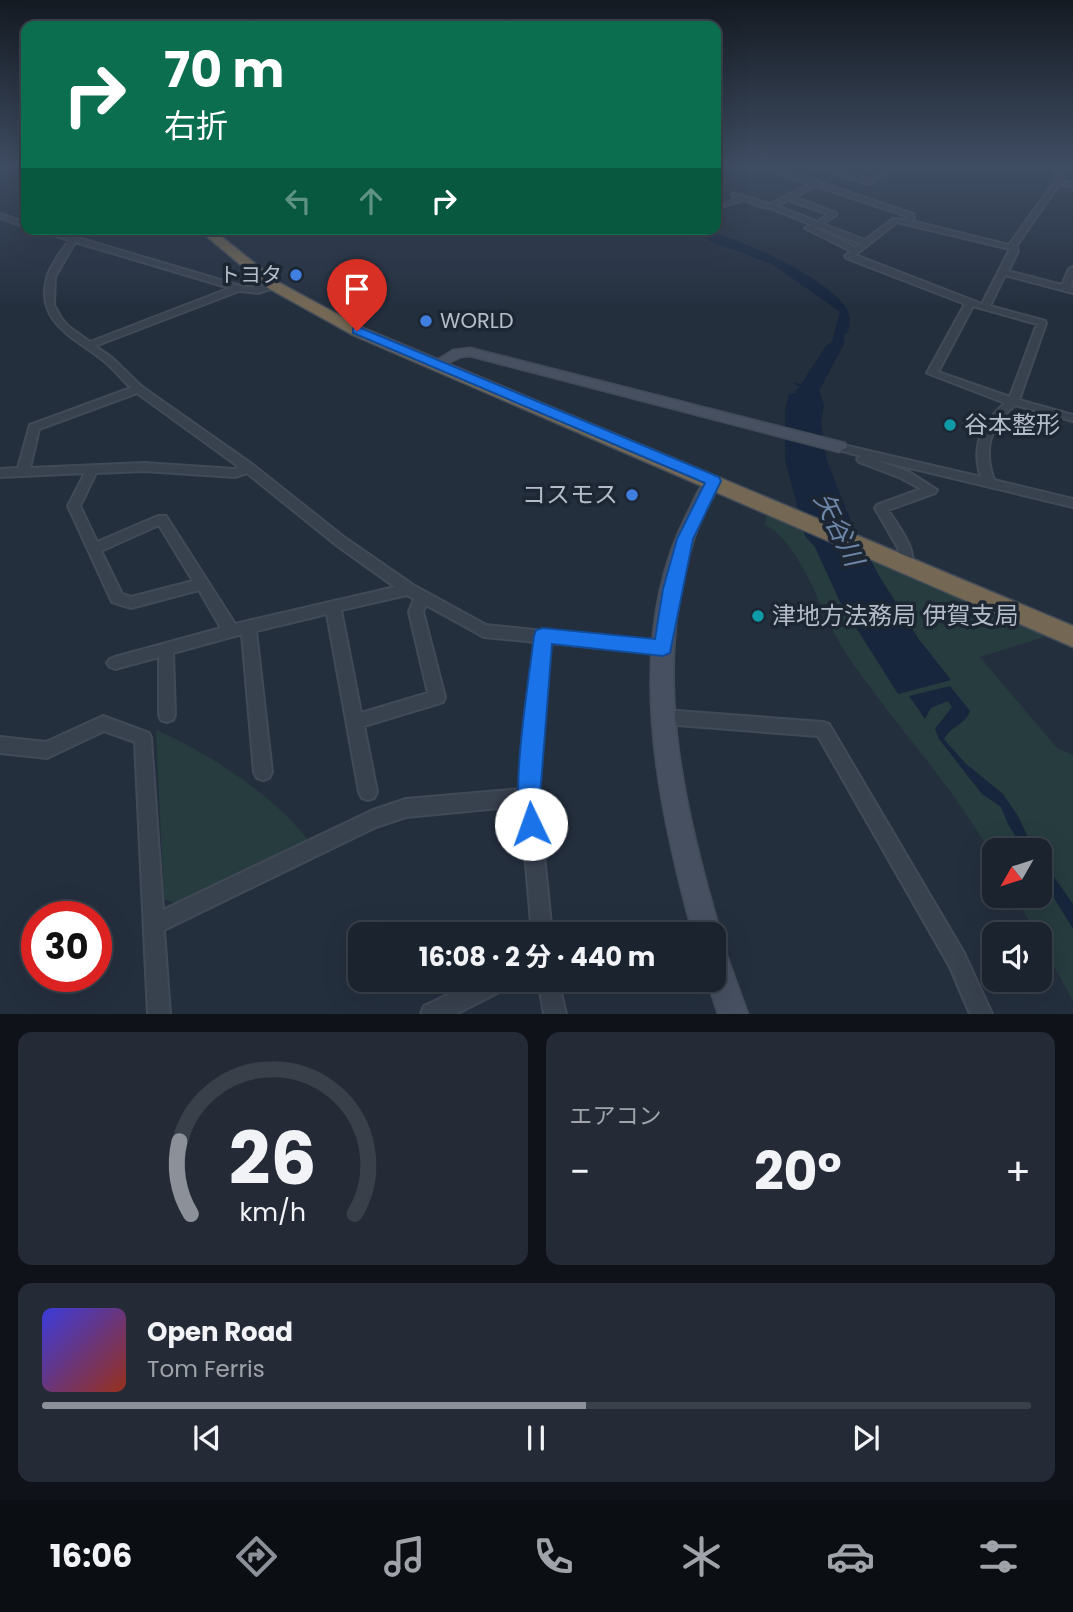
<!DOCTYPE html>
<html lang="ja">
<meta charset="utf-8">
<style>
:root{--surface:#1b232e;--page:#242b36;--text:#f1f3f6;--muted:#a0a4aa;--line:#39404a;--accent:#8c9099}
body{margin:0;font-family:Poppins,"Noto Sans JP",sans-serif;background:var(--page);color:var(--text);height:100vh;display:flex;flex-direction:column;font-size:26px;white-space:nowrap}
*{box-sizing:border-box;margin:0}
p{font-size:23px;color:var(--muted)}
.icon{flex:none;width:38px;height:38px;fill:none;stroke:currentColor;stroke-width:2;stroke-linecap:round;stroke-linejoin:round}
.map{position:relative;height:1014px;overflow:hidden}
.side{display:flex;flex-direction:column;gap:18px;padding:18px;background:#0f1319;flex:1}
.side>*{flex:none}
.banner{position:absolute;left:21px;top:21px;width:700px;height:214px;border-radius:14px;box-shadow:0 7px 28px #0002,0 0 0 2px var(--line);background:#0b6e4f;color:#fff;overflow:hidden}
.needle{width:46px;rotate:231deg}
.controls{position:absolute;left:982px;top:838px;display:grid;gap:14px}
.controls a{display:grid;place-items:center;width:70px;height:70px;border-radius:14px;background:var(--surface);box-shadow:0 7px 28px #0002,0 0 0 2px var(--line);font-size:35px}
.speed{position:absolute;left:21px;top:901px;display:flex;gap:14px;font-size:35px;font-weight:700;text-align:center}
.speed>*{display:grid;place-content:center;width:91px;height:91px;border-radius:50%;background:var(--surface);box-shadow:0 7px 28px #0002,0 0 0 2px var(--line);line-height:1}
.speed .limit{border:10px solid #d22;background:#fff;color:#111}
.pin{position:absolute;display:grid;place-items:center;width:60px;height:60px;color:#fff;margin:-72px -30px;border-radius:50% 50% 50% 0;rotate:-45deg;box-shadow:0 0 7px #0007}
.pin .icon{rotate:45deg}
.me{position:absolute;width:77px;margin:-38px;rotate:357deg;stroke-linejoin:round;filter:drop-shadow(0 0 5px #0008)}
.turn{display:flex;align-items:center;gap:24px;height:147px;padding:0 28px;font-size:32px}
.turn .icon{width:91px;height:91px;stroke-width:2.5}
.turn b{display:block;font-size:49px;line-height:60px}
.lanes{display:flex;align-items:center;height:66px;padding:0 28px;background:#0003;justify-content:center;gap:35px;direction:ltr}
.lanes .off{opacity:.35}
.big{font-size:52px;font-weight:700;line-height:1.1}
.side .card{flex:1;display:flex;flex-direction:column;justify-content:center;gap:10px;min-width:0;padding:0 24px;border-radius:14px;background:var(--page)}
.side .dial{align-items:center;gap:0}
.dial svg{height:182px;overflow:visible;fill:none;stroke:var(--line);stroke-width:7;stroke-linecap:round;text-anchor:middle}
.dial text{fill:var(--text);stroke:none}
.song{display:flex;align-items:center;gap:21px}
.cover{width:84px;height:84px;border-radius:10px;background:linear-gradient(135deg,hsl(240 70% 55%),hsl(10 70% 35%))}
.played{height:7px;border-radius:4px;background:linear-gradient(90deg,var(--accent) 55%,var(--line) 55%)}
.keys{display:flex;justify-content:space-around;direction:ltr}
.heat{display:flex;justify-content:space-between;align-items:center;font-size:38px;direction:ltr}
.side .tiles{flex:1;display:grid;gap:18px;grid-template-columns:1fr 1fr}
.card:last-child{grid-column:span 2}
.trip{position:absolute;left:348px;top:922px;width:378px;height:70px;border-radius:14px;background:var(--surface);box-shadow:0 7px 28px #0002,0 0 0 2px var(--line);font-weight:700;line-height:70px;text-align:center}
.menu{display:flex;height:112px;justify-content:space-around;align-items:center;background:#0b0e12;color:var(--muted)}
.menu .icon{width:49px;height:49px}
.menu .selected{color:var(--accent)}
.menu b{font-size:32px;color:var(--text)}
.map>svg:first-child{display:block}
.green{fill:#263c3f}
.water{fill:#17263c}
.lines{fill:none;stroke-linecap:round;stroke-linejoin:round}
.street-casing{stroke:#414a57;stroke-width:4}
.secondary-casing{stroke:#414a57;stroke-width:3}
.highway-casing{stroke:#434c59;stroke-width:3}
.street{fill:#38414e;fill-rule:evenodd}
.secondary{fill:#465061;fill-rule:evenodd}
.highway{fill:#746855;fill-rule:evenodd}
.route{fill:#1a73e8;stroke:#114b97;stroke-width:2}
.shop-dot{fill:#3f7fe0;stroke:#1d2633;stroke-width:2.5}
.culture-dot{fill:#0f9aa8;stroke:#1d2633;stroke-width:2.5}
.labels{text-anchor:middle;stroke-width:7;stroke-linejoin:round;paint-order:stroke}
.far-poi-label{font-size:21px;fill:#b4bcc9;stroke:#1d2633;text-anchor:end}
.poi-label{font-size:24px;fill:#b4bcc9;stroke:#1d2633;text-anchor:start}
.water-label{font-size:26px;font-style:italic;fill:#6d86a8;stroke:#1d2633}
</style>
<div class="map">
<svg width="1073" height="1014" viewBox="0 0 1073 1014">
<rect width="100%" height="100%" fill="#242f3e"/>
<g class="green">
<path d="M767 512 1047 636 980 657 1057 748 1073 755V1001L1040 941V934H1036L1015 896H1040V850H994V859C965 807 928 762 891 715 871 688 849 662 833 631 818 601 796 539 765 525Z"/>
<path d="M156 730C209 753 273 795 309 841L177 903 164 899Z"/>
</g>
<g class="water">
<path d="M689 229C725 229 824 276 845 306 851 315 850 323 848 332L844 334V344L819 391 824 405 821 423 827 461 851 521 878 574 918 638 951 680 898 694 840 602 815 547 805 536 785 460V410L789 394 797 393 795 391 800 387 792 382 801 384 826 346 832 342 840 312 772 264 712 242Z"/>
<path d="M950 686 970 711C965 725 951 726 944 739L965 763 1003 794 1018 816 1034 850H1024L1008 824 1001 807 982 794 939 739 935 729 952 707 948 701 931 708 925 719 909 696Z"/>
<polygon points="1040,857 1073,904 1073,929 1040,875"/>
</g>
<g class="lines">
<defs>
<g id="street">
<path d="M757 165H767L913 214 914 219 911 221 1009 245 1058 177 1054 171 1055 168 1048 165 1073 168V172L1061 169 1060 171 1064 177 1062 181 1073 183V187L1059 184 1017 245 1018 251 1008 271 1062 285 1069 269 1073 267V279L1070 287H1073V293L1005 275 990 306 1045 321 1046 323 1019 400 1073 415V421L1015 405C989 427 983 449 994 480L1073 499V507L873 459 909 472 937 490 935 493 888 510C898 526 917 549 912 568H902L898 548 875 508 877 505 921 489 901 478 859 462 857 459 861 456 835 449 833 447 839 444 981 477C971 446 982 424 1005 403L927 373 965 304 846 258 845 256 851 251 805 228 812 225 770 208 762 207 744 200 724 206V204L738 198 732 195V193L770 204 810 184ZM816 186 907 216V220L893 219 865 240 825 225V222L836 215V213L794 197ZM788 200 828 214 818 222 777 206ZM897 222 1010 249 982 304 855 255ZM819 227 860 244 855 247 815 228ZM973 306 1037 324 1010 397 938 372Z"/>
<polygon points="807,165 817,165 869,180 891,165 898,165 870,184"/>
<polygon points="0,214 26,223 26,227 0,218"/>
<path d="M36 229H48L244 287H257L276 283V287L258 293 239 291 95 346 112 358 142 387 253 465 345 538 413 585 486 625 668 644 670 648 668 652 663 654 550 643 538 797 552 934H532L521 806 406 817 376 827 164 930 170 1014H148L135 742 104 731 47 758 0 753V737L46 742 103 716 149 733 151 738 163 910 373 810 406 799 521 789 535 642 484 637 426 605 423 612 445 697 443 702 437 704 364 726 377 792 374 798 368 800 362 798 359 792 327 614 256 631 272 772 269 778 263 780 257 778 254 772 242 634 173 653 175 715 173 720 167 722 161 720 159 715V657L115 669 110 667 107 663 110 659 115 657 221 628 199 590 131 608 112 602 68 506 85 473 0 477V469L18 468 30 425 131 388C122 379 114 369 104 361 76 338 35 323 47 278 50 265 62 251 69 240ZM75 242 230 288 90 342 68 326 61 318 54 305 55 277ZM137 393 239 467 234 469 144 463 30 468 39 429ZM144 471 235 477 247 473 335 544 395 587 235 624 166 516H158L97 542 80 506 96 473ZM159 525 193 581 131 597 122 594 101 551ZM407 595 414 599 409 612 428 693 361 713 341 610Z"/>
<polygon points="664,710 823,722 829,724 964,953 992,1014 970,1014 950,967 818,736 664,724 658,722 656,717 658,712"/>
<polygon points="479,980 512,980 509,987 456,1014 421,1014 424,1006"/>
<polygon points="538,980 558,980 566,1014 544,1014"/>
</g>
<g id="secondary">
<polygon points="470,348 845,443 847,447 839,452 470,356 461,357 438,368 431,364 453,350"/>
<path d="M713 475 721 481C712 500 700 519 694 539 651 669 683 807 721 934L716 944 724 948 748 1014H718L707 980H714V934H693C657 804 622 640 687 514 693 503 701 479 713 475Z"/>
</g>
<polygon id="highway" points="198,229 212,229 278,282 363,328 1073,626 1073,647 351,334 268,288"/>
</defs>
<use href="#street" class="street-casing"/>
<use href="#secondary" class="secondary-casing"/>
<use href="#highway" class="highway-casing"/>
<use href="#street" class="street"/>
<use href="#secondary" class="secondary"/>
<use href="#highway" class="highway"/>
</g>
<linearGradient id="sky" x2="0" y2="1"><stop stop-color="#141a22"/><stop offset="0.54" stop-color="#3f4d63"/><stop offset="1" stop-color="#3f4d63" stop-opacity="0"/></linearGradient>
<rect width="1073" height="307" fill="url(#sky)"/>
<path class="route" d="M353 328H361L719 477 721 481 693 539 670 653 663 656 552 644 540 797 543 824 540 832 531 836 523 832C509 798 529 678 534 636L536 630 543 628 655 639 663 589 677 539 705 483 353 333Z"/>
<g class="shop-dot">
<circle cx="296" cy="275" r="7"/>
<circle cx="426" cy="321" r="7"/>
<circle cx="632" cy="495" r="7"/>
</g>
<g class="culture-dot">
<circle cx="950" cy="425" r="7"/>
<circle cx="758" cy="616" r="7"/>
</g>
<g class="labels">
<g class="far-poi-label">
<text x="282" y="282">トヨタ</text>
<text x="440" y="328" text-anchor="start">WORLD</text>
</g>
<g class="poi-label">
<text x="964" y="433">谷本整形</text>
<text x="618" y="503" text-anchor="end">コスモス</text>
<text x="772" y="624">津地方法務局 伊賀支局</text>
</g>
<g class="water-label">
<text transform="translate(839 529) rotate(64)" y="9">矢谷川</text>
</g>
</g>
</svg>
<div class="controls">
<a><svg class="needle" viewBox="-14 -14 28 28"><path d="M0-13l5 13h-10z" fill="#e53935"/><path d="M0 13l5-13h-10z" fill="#a0a4aa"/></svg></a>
<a><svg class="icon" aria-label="sound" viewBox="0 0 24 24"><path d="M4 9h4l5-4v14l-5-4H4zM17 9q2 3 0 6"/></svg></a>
</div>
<div class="speed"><div class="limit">30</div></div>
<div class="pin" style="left:357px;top:331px;background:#d93025"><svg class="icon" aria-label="arrive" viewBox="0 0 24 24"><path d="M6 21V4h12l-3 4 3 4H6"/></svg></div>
<svg class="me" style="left:531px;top:824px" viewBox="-20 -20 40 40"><circle r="19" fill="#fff"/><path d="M0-13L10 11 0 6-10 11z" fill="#1a73e8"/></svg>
<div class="trip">16:08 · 2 分 · 440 m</div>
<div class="banner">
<div class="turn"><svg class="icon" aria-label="right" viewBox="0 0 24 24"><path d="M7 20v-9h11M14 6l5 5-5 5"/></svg><div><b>70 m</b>右折</div></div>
<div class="lanes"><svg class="icon off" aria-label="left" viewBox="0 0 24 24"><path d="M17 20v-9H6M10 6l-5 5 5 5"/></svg><svg class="icon off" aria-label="ahead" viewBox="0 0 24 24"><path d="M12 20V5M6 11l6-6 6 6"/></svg><svg class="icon" aria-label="right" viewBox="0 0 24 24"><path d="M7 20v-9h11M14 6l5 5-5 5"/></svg></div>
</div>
</div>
<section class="side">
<div class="tiles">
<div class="card dial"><svg viewBox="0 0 100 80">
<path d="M14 69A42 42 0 1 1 86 69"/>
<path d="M14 69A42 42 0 0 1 9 37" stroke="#8c9099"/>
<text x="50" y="56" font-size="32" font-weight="700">26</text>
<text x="50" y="72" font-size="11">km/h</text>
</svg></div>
<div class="card"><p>エアコン</p>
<div class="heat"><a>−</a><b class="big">20°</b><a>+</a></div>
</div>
<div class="card">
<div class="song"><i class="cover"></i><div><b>Open Road</b><p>Tom Ferris</p></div></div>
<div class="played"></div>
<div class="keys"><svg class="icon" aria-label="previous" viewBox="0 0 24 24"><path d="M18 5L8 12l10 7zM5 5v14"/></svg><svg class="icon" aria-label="pause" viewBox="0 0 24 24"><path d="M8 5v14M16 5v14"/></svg><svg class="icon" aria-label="next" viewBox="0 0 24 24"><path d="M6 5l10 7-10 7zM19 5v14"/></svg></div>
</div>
</div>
</section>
<nav class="menu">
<b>16:06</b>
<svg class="icon selected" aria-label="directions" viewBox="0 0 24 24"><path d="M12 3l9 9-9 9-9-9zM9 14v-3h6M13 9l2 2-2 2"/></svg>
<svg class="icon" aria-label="music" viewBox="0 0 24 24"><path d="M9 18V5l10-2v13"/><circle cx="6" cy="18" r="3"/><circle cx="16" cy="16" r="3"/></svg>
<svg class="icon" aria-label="phone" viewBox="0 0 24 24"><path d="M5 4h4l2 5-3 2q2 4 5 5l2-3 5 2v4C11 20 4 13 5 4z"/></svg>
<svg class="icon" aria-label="climate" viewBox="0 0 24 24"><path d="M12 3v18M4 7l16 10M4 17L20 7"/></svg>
<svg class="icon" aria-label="car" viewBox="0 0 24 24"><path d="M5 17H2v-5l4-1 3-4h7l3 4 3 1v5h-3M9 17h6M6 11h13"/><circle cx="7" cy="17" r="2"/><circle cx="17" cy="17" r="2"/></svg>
<svg class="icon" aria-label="filters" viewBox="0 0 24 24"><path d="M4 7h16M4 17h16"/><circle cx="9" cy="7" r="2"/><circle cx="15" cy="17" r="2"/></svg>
</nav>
